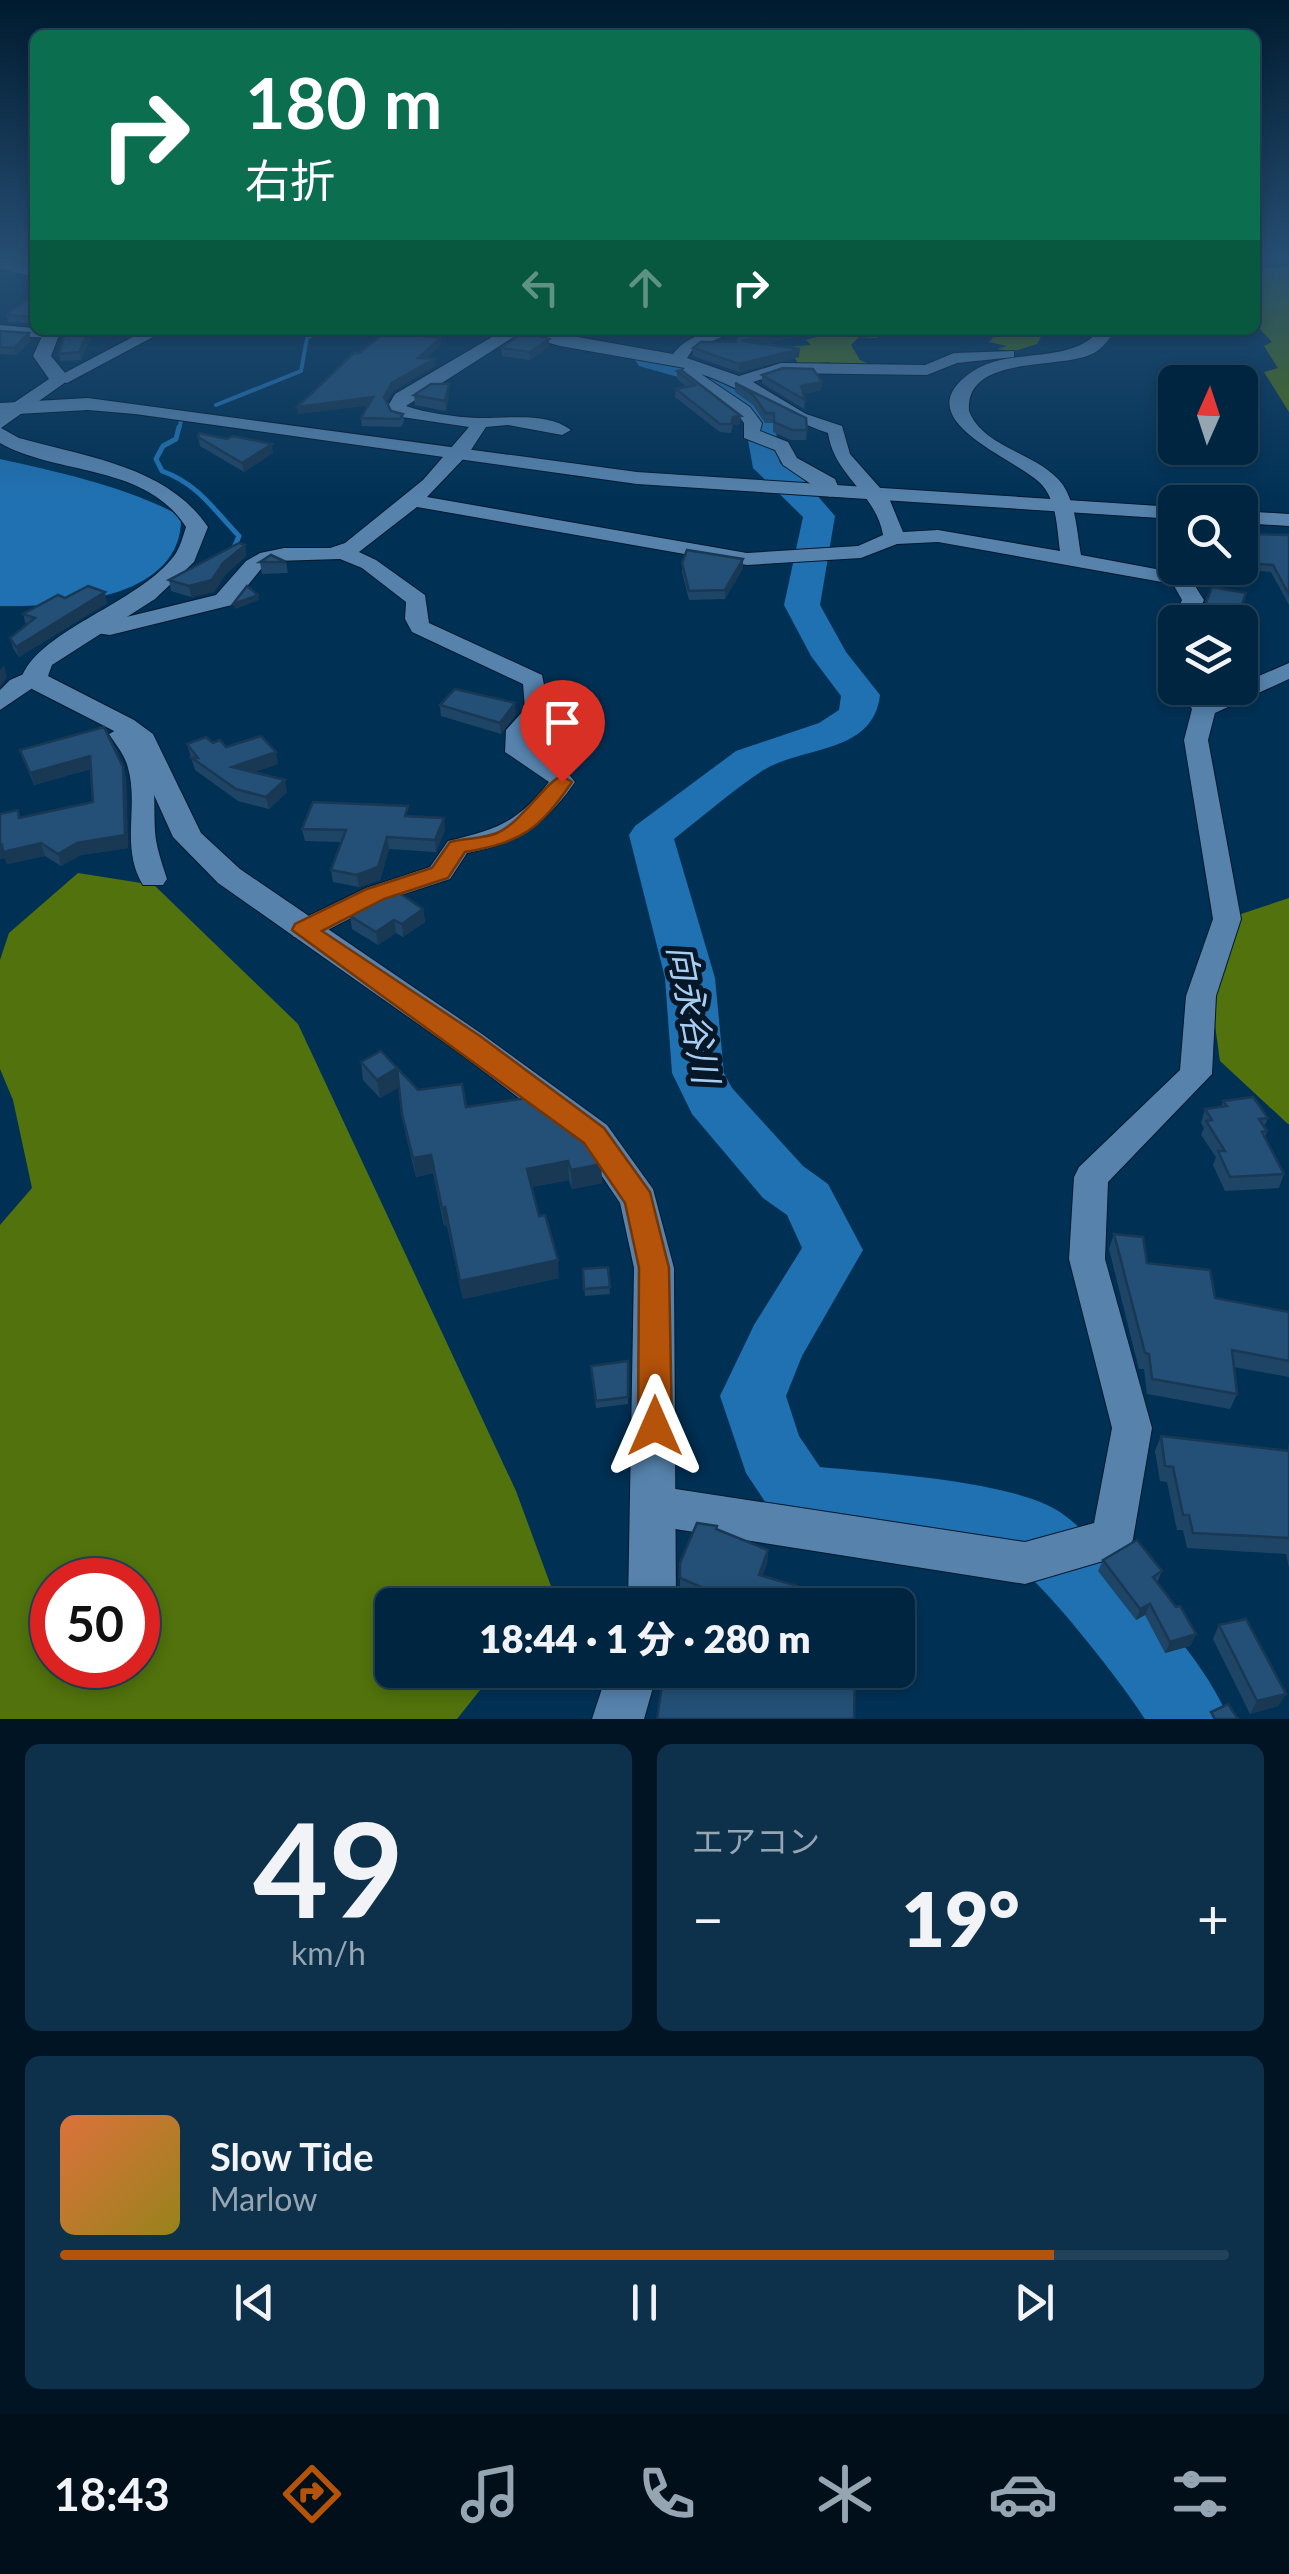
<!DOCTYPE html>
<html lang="ja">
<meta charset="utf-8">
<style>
:root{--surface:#002540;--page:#0e314b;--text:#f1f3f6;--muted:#95a5b1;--line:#224259;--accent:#b45309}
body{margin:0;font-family:Lato,"Noto Sans JP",sans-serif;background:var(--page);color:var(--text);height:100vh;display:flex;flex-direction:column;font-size:38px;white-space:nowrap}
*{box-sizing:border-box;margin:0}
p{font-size:32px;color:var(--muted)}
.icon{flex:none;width:55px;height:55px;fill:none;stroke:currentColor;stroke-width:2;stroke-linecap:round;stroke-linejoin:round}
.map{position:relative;height:1719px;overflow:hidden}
.side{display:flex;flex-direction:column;gap:25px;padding:25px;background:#001423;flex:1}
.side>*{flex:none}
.hud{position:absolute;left:30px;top:30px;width:1230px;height:305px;border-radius:15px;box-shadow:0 5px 15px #0003,0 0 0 2px var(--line);background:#0b6e4f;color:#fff;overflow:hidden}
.needle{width:65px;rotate:3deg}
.tools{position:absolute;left:1158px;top:365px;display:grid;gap:20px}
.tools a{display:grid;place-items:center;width:100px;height:100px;border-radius:15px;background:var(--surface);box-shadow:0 5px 15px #0003,0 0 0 2px var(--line);font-size:50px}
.speed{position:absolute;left:30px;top:1558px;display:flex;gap:20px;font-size:50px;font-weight:700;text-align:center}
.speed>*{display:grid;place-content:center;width:130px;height:130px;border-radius:50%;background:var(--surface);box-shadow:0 5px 15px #0003,0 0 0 2px var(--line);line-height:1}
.speed .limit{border:15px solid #d22;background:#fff;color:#111}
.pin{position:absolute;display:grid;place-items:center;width:85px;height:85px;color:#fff;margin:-102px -42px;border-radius:50% 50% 50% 0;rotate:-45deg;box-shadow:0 0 10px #0007}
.pin .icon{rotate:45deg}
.me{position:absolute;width:110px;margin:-55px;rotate:0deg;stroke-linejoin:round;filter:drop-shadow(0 0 8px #0008)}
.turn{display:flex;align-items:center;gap:35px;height:210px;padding:0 50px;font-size:45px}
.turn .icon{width:130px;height:130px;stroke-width:2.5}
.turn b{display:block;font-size:70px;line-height:85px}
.lanes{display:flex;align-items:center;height:95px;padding:0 50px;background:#0003;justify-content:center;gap:50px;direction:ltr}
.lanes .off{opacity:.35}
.big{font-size:75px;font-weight:800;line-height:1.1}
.side .card{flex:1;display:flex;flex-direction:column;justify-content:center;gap:15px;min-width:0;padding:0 35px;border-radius:15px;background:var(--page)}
.side .dial{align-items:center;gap:0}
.dial b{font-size:130px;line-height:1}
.song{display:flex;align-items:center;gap:30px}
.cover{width:120px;height:120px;border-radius:15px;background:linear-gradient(135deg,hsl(20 70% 55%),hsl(50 70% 35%))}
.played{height:10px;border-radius:5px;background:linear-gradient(90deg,var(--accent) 85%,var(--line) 85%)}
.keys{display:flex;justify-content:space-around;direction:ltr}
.heat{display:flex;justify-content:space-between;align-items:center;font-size:55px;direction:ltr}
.side .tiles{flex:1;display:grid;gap:25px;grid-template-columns:1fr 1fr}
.card:last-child{grid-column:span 2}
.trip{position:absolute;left:375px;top:1588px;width:540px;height:100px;border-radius:15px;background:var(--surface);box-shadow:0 5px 15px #0003,0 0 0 2px var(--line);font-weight:800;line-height:100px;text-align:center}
.tabs{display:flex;height:160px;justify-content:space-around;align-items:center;background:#000f1a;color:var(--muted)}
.tabs .icon{width:70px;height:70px}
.tabs .active{color:var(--accent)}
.tabs b{font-size:45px;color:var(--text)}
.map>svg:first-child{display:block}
.forest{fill:#51720d;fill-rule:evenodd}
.water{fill:#2071b2}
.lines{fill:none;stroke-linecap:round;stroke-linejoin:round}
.stream-far1{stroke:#2071b2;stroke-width:4}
.stream{stroke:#2071b2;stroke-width:5}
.river{fill:#2071b2;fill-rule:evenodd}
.minor-casing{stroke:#03182c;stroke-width:2}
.tertiary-casing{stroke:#03182c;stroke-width:2}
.secondary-casing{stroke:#03182c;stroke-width:2}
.minor{fill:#5682ac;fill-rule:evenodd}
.tertiary{fill:#5682ac;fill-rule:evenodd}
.secondary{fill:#5682ac;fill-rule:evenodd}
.wall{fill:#1f4566}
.shaded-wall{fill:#193853}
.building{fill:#245077;stroke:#193853;stroke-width:2.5}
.route{fill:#b45309;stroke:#753606;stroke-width:2.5}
.labels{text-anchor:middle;stroke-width:10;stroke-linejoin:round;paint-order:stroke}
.water-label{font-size:35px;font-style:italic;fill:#a9cef1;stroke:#061828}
</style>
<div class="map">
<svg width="1289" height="1719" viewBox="0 0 1289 1719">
<rect width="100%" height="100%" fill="#003155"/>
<g class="forest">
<polygon points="1289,267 1289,412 1264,372 1278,368 1264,346 1272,342 1255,324 1255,269"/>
<polygon points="804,330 894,330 876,338 859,337 851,345 860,360 877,368 838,367 828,362 799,365 788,347 811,345 806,340 817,337"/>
<polygon points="976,330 1047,330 1037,332 1042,335 1037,344 1014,351 997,349 1007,346 989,342 993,338 989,333"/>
<path d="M78 873 154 885 298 1024 516 1491 555 1597 548 1605H392V1670H496L457 1719H0V1225L32 1188 13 1100 0 1069V960L9 933ZM52 1580H138V1665H52Z"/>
<polygon points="1289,898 1289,1124 1288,1124 1220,1061 1213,1011 1235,916"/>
</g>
<path class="water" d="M0 459C62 473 124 486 181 516 184 600 61 607 0 606Z"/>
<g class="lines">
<g class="stream-far1">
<polyline points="216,405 301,371 307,338 321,330"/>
<polyline points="179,429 181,421"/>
</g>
<path class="stream" d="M179 427 176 439 163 446 156 459 162 471C198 484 213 509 239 536L233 550"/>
<path class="river" d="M648 352C694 362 756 374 774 424 778 436 777 450 780 463L802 478 835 516 820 605 846 652 880 695C873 755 803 745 762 771 732 791 703 816 674 839L715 978 724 1073 732 1088 803 1166 828 1184 863 1250 802 1356 786 1396 799 1436 820 1467C879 1473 1014 1481 1060 1512 1093 1535 1119 1571 1146 1600 1178 1637 1209 1673 1229 1719H1145C1126 1688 1040 1577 1012 1563 969 1540 853 1536 801 1529L777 1520 746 1473 720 1396 754 1325 802 1248 787 1215 763 1198 692 1114 672 1073 665 978 629 835 635 826 736 751 819 723 839 710 841 696 811 656 784 605 803 517 753 468 745 423 731 403 703 384 639 366 635 360Z"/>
<defs>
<g id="minor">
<polygon points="0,325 56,330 58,333 50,338 0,335"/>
<polygon points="146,330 166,330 67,383 53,379"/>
<path d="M504 330H538L673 354C688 334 714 330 739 330L693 349 687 358 739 376 781 363 925 365 954 353 1014 351V357L957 363 927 375 782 373 753 382 806 414 842 426 850 454 889 498 903 532 938 530 1060 551C1057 530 1057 502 1042 485 1019 459 903 421 970 373 1010 345 1067 367 1100 330H1116C1110 338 1103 348 1094 353 1061 371 965 353 969 411 984 449 1040 453 1063 485 1076 505 1077 532 1081 555L1188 575 1204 600 1194 622H1175V626L1172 622 1182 600 1173 584 938 542 897 544 861 558 747 565 417 507 359 552 376 560 425 595 429 623 542 675 549 710 530 731V749L563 767 575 782C546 824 517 844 467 853L450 879 386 900 314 937H294L289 930 294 923 366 888 430 867 448 841C497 829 517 823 549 782L505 752 506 730 525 709 523 684 412 632 405 619 406 602 362 568 340 559 275 561 261 569 232 605 110 635 89 632 86 627 97 620 110 621 216 595 246 561 260 553 284 548H330L345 543 423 480 469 427 395 416 388 406 395 394ZM518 334 560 346 685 368 680 372 682 375 738 415 744 423V438L775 450 783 465 830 497 840 491 835 479 797 458 788 442 760 431 762 423 750 407 701 374C746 389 783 418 828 433 834 476 876 493 883 535L858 546 747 553 427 497 469 453 486 427 508 425 562 435 571 430C546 411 506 419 477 418 455 417 426 413 406 406Z"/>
<polygon points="1289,663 1289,679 1215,713 1208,740 1241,919 1216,996 1212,1074 1108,1182 1105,1259 1152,1428 1133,1539 1127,1554 1025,1584 656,1526 641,1520 635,1506 641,1492 656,1486 1025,1542 1094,1523 1112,1428 1069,1259 1074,1177 1079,1167 1180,1070 1186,996 1213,919 1184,740 1192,709 1177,688 1201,688 1208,698"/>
<polygon points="35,669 43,671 47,676 43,681 0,710 0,690 10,680"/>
<path d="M129 723 141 730 136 736C159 768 153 794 155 831 156 847 162 863 167 879L163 885H143C120 848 139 807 128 768 125 755 116 745 109 734Z"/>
</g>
<g id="tertiary">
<polygon points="88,398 637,472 1175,507 1175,519 637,484 135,414 88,410 0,415 0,403"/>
<polygon points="1240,511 1289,514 1289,526 1240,523"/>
</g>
<g id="secondary">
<polygon points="0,260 35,267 35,277 0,269"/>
<path d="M45 330H61L51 356 70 379 1 428 19 438C86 457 167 466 208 527L194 562 155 599 52 665 48 676 134 720 153 734 201 833 240 869 482 1034 607 1125 653 1189 674 1268 676 1605H628L634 1268 620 1203 581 1145 458 1052 218 883 173 837 131 744 116 732 32 689 22 676C42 629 138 603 174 556 180 548 183 536 186 527 145 463 58 476 0 443V412L49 379 33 356Z"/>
<polygon points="608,1670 658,1670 644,1719 592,1719"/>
</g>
</defs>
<use href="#minor" class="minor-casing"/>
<use href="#tertiary" class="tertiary-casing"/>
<use href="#secondary" class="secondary-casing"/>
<use href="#minor" class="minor"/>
<use href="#tertiary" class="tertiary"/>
<use href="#secondary" class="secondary"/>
</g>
<g class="wall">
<polygon points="35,294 35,324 8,322 6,315"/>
<polygon points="66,330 140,330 128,335 92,334 81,360 61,361 59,354"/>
<polygon points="559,330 591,330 591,336"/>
<polygon points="738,330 795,330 795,337 763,344 799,357 739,372 693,356 693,348 736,342"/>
<polygon points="0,331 29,333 31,341 16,355 0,354"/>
<polygon points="513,333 549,347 530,360 502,356 501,348 514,339"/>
<polygon points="441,345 426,358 434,359 435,366 393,391 386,401 391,411 403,414 404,421 401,427 362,426 361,418 368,405 298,414 359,353"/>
<polygon points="681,370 740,424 733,425 731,433 720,432 675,397 676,389 686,386 677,379 677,371"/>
<polygon points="762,375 822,382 821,390 803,394 805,400 804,409 762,383"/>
<polygon points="735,383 807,430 806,440 791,440 773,432 773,423 765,423 753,405 735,392"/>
<polygon points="449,394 446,411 415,405 414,395"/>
<polygon points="198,437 273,453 244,472 200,446"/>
<polygon points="1240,529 1254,534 1289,535 1289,605 1271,572 1222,568 1240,568"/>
<polygon points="245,545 246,556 225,575 214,592 191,597 171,591 169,580"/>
<polygon points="260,562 286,562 288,573 262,574"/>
<polygon points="682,563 743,568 725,599 689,600 682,572"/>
<polygon points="65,598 107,603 19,657 13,648 10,638 26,625 23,614"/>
<polygon points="1243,605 1236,622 1216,622 1201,619 1204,608"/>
<polygon points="440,705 516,714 501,734 441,716"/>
<polygon points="213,743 278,764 254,772 287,792 269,809 238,801 195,770 187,744"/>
<polygon points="20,750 123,767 126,779 128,848 81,855 61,866 45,856 7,864 5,858 0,859 0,814 21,818 93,802 91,769 34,785"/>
<polygon points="409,816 445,830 436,852 389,849 380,880 359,887 333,882 331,870 341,842 305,841 302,829"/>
<polygon points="423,909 425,922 403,937 396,933 378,945 352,929 350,916"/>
<polygon points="361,1062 418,1090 466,1107 544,1112 570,1130 601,1164 602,1183 572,1189 569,1180 531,1187 539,1216 559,1278 463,1299 447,1226 444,1226 433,1173 416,1177 405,1132 399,1087 380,1098 363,1080"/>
<polygon points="1223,1101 1268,1118 1264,1127 1267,1131 1265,1138 1284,1174 1279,1188 1225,1191 1213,1165 1216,1157 1201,1135 1204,1128 1201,1123 1205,1109 1221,1107"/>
<polygon points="1114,1234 1147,1263 1215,1298 1289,1312 1289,1377 1234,1367 1237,1394 1230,1409 1147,1394 1144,1369 1139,1369 1109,1249"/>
<polygon points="608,1267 610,1294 585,1296 583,1269"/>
<polygon points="628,1361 628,1404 596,1408 591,1366"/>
<polygon points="1161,1436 1288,1451 1289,1443 1289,1568 1286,1554 1187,1548 1183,1530 1177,1530 1167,1482 1160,1481 1155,1451"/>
<polygon points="717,1530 768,1550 767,1564 762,1576 830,1605 711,1605 680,1592 680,1563"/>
<polygon points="1103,1560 1162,1571 1157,1583 1196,1634 1190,1646 1165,1653 1145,1615 1136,1620 1098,1571"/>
<polygon points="1219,1625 1286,1694 1278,1706 1250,1714 1213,1639"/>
</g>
<g class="shaded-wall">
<polygon points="89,330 91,330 92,334 81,360 79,352"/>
<polygon points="127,330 140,330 128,335"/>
<polygon points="790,330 795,330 795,337 741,349 741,341"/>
<polygon points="29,333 31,341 16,355 14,348"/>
<polygon points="441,338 441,345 418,365 418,358"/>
<polygon points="549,339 549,347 530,360 530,352"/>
<polygon points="800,349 799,357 739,372 739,364"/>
<polygon points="434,359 435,366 393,391 385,404 384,397 392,383"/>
<polygon points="822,382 821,390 800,395 801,386"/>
<polygon points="449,384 449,394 446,411 445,401"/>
<polygon points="373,397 374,405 298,414 297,407"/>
<polygon points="741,416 740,424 733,425 731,433 733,417"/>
<polygon points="272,444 273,453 244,472 242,463"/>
<polygon points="245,545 246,556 225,575 214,592 191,597 189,586 223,563"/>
<polygon points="743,559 743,568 725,599 725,590"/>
<polygon points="105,592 107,603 19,657 16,647"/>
<polygon points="258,595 259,600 235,609 233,604"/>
<polygon points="4,665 7,677 0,687 0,670"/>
<polygon points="515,703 516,714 501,734 500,723"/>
<polygon points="276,752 278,764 235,779 232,767"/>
<polygon points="90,756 94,768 34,785 30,773"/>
<polygon points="123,767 126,779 128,848 81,855 61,866 58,854"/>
<polygon points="285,780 287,792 269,809 266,797"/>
<polygon points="444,818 445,830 436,852 435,840"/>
<polygon points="387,837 389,849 380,880 359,887 357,875"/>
<polygon points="41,843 45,856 7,864 5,858 0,859 0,846"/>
<polygon points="423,909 425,922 403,937 402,924"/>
<polygon points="394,920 396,933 378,945 376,932"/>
<polygon points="397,1068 400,1087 380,1098 377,1080"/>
<polygon points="431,1155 433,1173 416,1177 413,1158"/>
<polygon points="568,1161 569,1180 528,1188 527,1169"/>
<polygon points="601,1164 602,1183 572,1189 571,1170"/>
<polygon points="445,1207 447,1226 444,1226 442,1208"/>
<polygon points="558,1260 559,1278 463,1299 460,1281"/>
<polygon points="768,1550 767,1564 758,1589 759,1575"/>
<polygon points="1150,1604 1145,1615 1136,1620 1140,1609"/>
<polygon points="1196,1634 1190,1646 1165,1653 1170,1642"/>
<polygon points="1286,1694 1278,1706 1250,1714 1257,1701"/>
</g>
<g class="building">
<polygon points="35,294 35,317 6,315"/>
<polygon points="66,330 89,330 79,352 59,354"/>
<polygon points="518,330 549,339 530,352 501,348 520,335 513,333"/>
<polygon points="738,330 790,330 741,341 800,349 739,364 693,348 701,342 736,342"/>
<polygon points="0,331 29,333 14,348 0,347"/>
<polygon points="386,332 441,338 418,358 434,359 392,383 384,397 391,411 403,414 400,419 361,418 373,397 297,407 354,353 359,353"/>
<polygon points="783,368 813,369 822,382 801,386 805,400 762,375"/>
<polygon points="681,370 741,416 733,417 731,424 720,424 676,389 695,385 677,371"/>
<polygon points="735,383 806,418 807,430 792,430 774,422 774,413 766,413 753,395"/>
<polygon points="431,384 449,384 445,401 414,395"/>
<polygon points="199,433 227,439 233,436 272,444 242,463 198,437"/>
<polygon points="1240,529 1253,530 1254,534 1289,535 1289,595 1273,565 1240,562"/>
<polygon points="239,543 245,545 223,563 212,580 189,586 169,580"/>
<polygon points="687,550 743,559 725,590 689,591 682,563"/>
<polygon points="271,555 286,562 260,562"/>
<polygon points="88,586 105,592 16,647 10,638 35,618 23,614 58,595 65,598"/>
<polygon points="247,586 258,595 233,604"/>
<polygon points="1212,587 1246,593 1238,615 1204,608"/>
<polygon points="455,689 515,703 500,723 440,705"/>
<polygon points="104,727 123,767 125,835 77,843 58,854 41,843 3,852 2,845 0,846 0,814 18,810 19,818 93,802 90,756 30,773 20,750"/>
<polygon points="261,736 276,752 232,767 285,780 266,797 236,789 192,758 198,758 187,744 206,737 213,743 220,740 226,747"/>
<polygon points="313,802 408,806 405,816 444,818 435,840 387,837 378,867 357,875 331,870 346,830 302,829"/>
<polygon points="392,888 423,909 402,924 394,920 376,932 350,916"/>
<polygon points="381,1051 418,1090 462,1084 466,1107 534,1097 541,1102 544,1112 552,1110 567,1122 570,1130 578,1129 601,1164 571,1170 568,1161 527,1169 539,1216 545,1215 558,1260 460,1281 445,1207 442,1208 431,1155 413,1158 402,1114 397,1068 377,1080 361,1062"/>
<polygon points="1253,1097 1268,1118 1259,1119 1267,1131 1262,1132 1284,1174 1230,1177 1218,1151 1225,1151 1206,1121 1212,1120 1205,1109 1227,1106 1223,1101"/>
<polygon points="1114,1234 1143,1237 1147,1263 1210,1270 1215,1298 1289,1312 1289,1361 1232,1350 1237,1394 1152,1379 1149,1354 1145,1353"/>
<polygon points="608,1267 610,1287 584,1289 583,1269"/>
<polygon points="628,1361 628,1397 596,1401 591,1366"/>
<polygon points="1161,1436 1289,1451 1289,1538 1193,1533 1189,1515 1183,1515 1173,1467 1165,1466"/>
<polygon points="697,1523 717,1526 716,1529 768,1550 759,1575 832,1596 830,1605 743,1605 680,1578 680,1563"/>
<polygon points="1137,1540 1162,1571 1153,1577 1176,1607 1180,1606 1196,1634 1170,1642 1150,1604 1140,1609 1103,1560"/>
<polygon points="1246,1619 1286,1694 1257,1701 1219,1625"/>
<polygon points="664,1670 811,1670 855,1676 854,1719 657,1719"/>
<polygon points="1228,1704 1238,1719 1215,1719 1211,1712"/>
</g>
<linearGradient id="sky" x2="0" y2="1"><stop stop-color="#001b2f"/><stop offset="0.52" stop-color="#264e73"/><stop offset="1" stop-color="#264e73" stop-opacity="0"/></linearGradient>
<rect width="1289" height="500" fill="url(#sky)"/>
<path class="route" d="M562 776 572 782C539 830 522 842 465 852L448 878 384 899 322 931 480 1036 604 1128 650 1192 669 1268 672 1426 667 1437 655 1442 643 1437 638 1426 639 1268 625 1203 584 1143 292 930 295 924 367 889 432 868 450 842C464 838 483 839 497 833 521 823 547 780 562 776Z"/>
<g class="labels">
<g class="water-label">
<text transform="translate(693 1014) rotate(79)" y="12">向永谷川</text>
</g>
</g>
</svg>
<div class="tools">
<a><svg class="needle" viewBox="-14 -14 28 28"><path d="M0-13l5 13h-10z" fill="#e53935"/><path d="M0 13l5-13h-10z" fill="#95a5b1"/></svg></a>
<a><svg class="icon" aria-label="search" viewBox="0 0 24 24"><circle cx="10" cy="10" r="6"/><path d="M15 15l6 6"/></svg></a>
<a><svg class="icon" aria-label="layers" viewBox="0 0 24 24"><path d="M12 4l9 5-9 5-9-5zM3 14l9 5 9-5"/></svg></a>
</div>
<div class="speed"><div class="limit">50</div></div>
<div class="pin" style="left:562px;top:782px;background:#d93025"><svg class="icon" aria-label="arrive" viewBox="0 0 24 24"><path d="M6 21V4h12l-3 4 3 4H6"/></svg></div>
<svg class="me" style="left:655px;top:1426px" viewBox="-20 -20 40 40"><path d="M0-17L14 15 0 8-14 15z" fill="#b45309" stroke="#fff" stroke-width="4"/></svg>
<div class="trip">18:44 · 1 分 · 280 m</div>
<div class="hud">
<div class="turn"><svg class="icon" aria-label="right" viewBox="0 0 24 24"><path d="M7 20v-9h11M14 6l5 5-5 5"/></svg><div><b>180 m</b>右折</div></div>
<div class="lanes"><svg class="icon off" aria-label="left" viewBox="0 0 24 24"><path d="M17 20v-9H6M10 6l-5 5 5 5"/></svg><svg class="icon off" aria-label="ahead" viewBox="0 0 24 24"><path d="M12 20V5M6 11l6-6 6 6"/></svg><svg class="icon" aria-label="right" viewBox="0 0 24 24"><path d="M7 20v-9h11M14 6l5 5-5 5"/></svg></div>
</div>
</div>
<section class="side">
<div class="tiles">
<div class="card dial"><b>49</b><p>km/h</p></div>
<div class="card"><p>エアコン</p>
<div class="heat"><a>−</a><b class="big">19°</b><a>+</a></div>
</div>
<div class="card">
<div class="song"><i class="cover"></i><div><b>Slow Tide</b><p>Marlow</p></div></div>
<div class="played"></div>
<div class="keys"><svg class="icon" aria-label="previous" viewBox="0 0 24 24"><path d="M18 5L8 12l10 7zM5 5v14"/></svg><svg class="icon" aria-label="pause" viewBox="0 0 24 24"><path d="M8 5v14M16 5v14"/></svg><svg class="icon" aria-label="next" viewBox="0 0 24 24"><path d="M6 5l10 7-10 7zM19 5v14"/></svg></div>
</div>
</div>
</section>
<nav class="tabs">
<b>18:43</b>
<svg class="icon active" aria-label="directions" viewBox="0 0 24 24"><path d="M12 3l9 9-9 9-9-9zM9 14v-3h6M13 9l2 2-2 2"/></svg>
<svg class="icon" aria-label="music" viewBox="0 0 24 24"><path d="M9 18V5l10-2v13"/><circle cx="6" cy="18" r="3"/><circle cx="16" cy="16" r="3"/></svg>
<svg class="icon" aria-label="phone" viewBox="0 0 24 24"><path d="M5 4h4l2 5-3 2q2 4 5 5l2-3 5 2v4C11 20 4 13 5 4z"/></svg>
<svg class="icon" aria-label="climate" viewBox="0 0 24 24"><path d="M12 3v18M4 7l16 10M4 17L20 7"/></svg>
<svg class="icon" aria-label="car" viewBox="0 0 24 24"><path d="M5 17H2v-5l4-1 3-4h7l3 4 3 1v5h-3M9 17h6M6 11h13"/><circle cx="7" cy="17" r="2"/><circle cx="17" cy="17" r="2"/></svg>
<svg class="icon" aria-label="filters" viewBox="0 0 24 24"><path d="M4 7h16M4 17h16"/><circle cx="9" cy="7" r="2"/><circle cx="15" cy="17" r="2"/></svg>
</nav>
